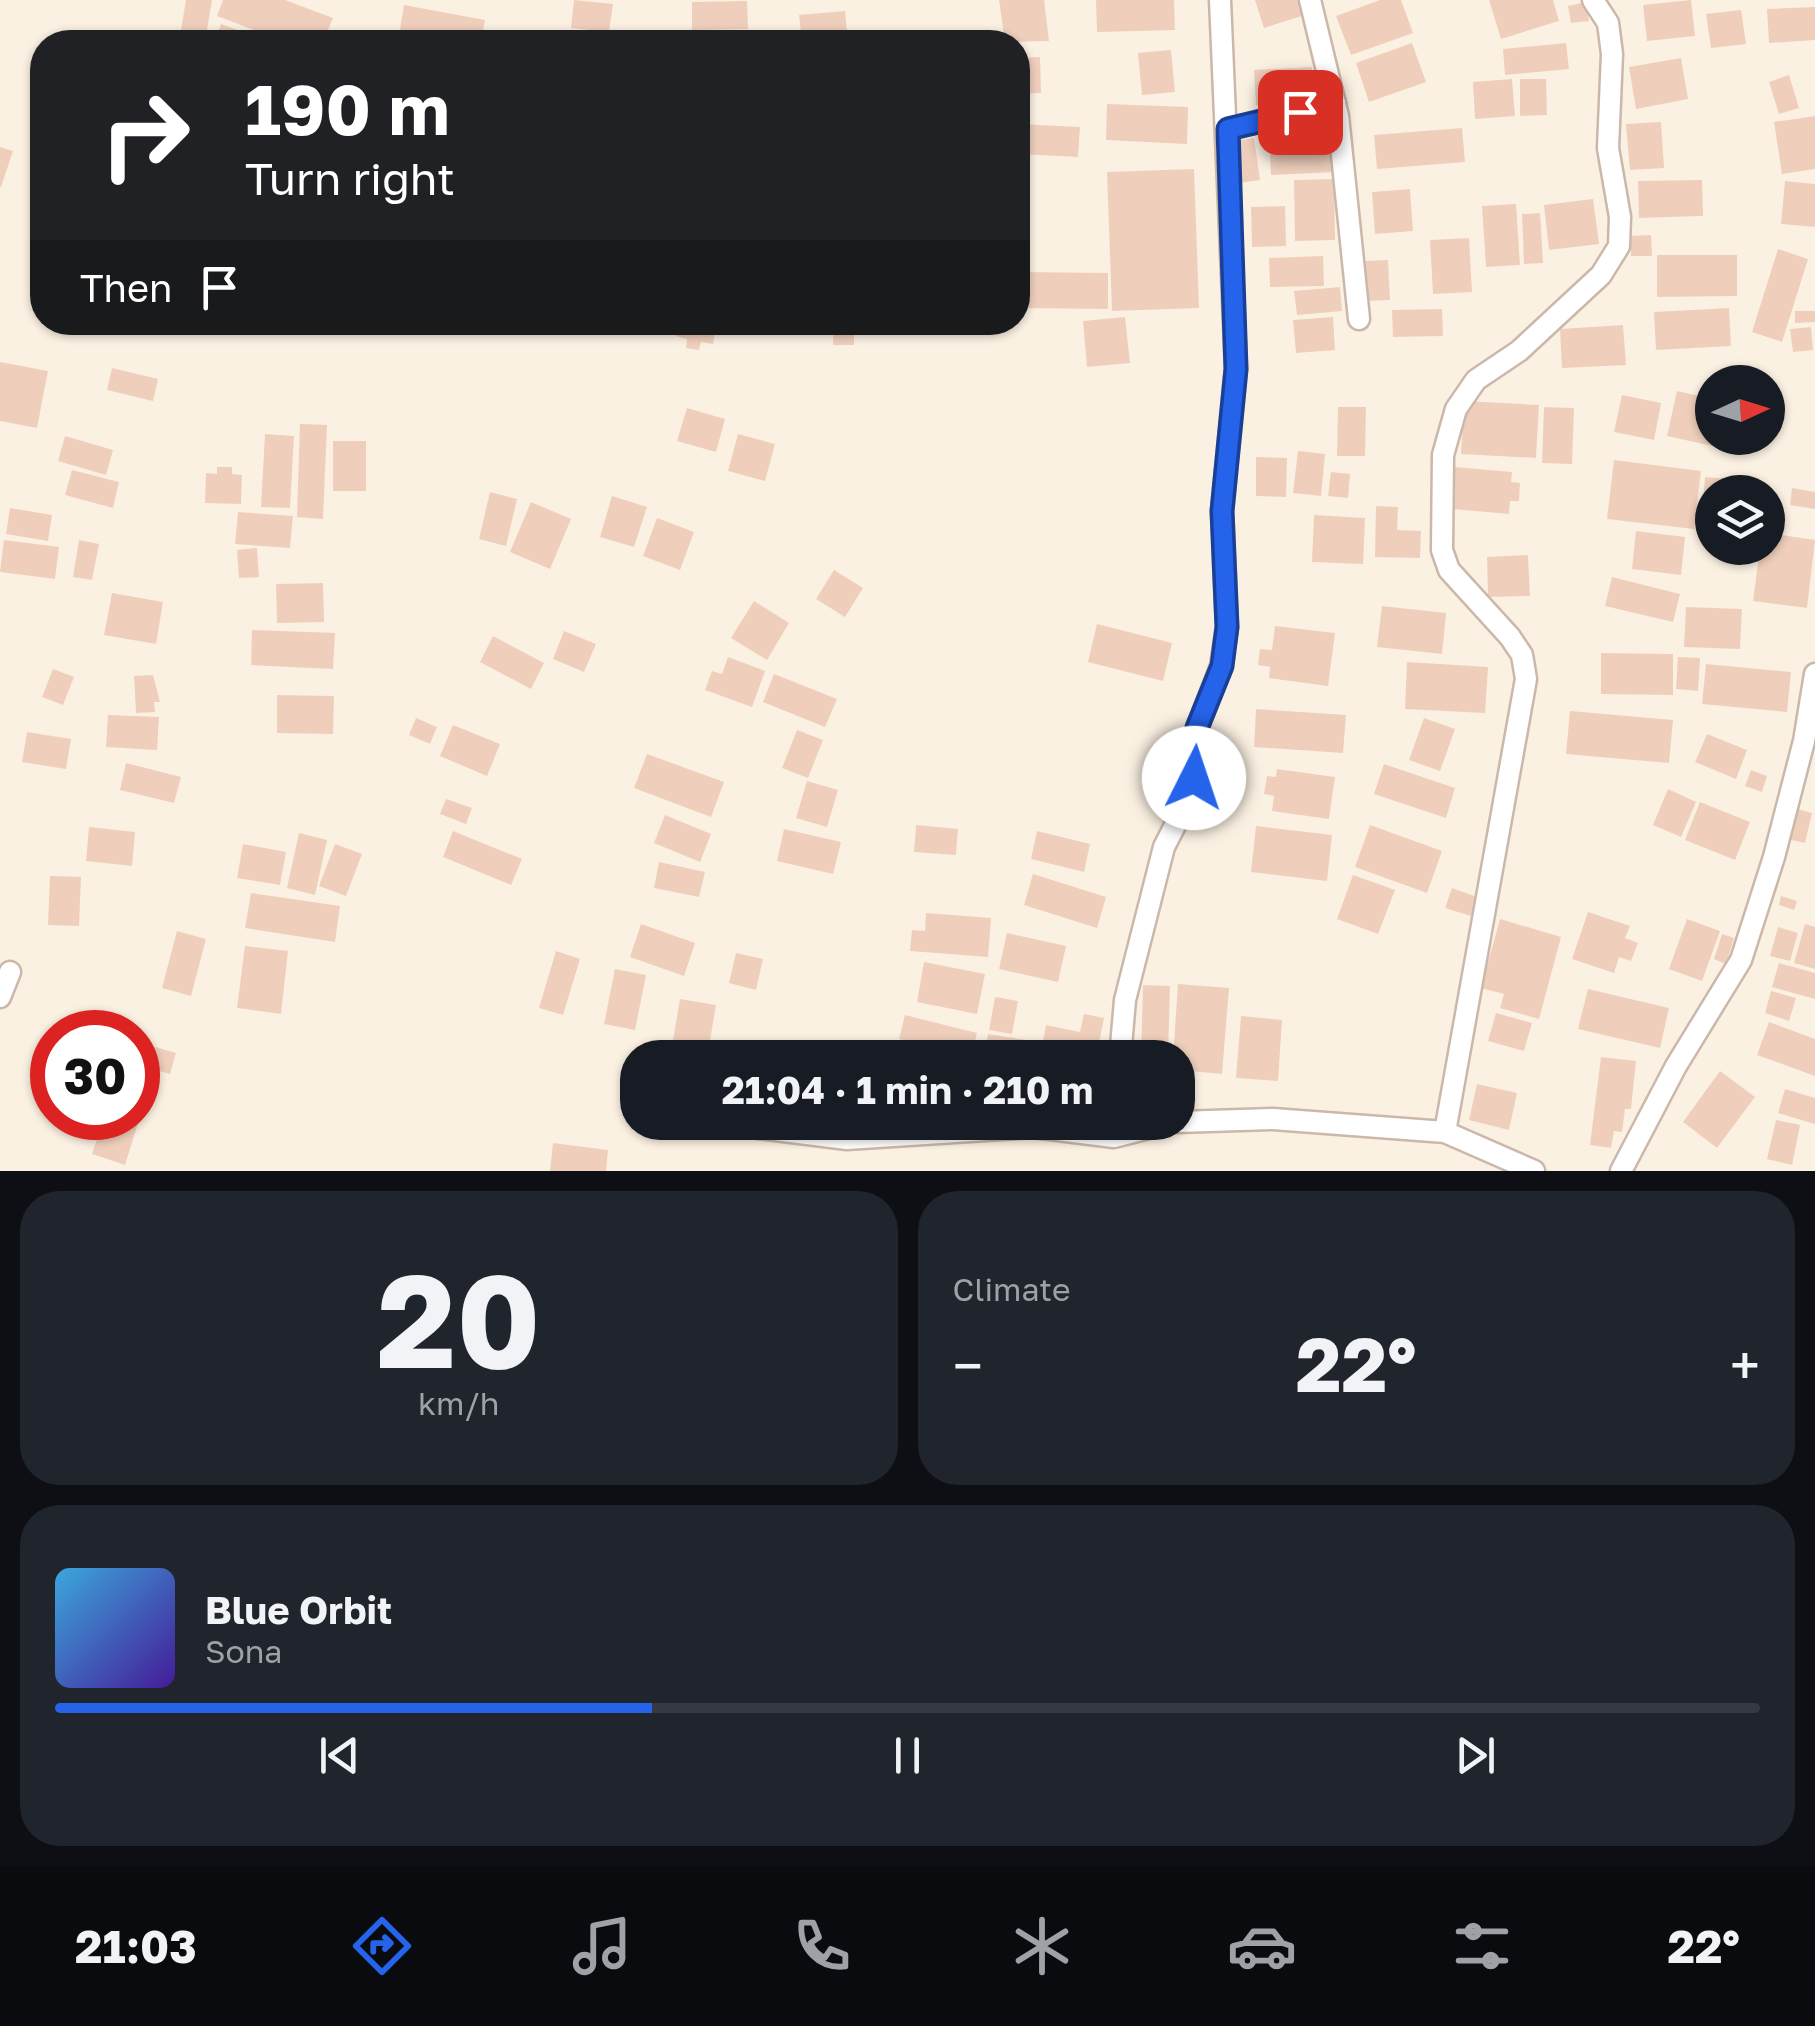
<!DOCTYPE html>
<meta charset="utf-8">
<style>
:root{--surface:#171b24;--page:#20242c;--text:#f1f3f6;--muted:#9ea1a6;--line:#363941;--accent:#2563eb}
body{margin:0;font-family:"Golos Text",sans-serif;background:var(--page);color:var(--text);height:100vh;display:flex;flex-direction:column;font-size:38px;white-space:nowrap}
*{box-sizing:border-box;margin:0}
p{font-size:32px;color:var(--muted)}
.icon{flex:none;width:55px;height:55px;fill:none;stroke:currentColor;stroke-width:2;stroke-linecap:round;stroke-linejoin:round}
.map{position:relative;height:1171px;overflow:hidden}
.sheet{display:flex;flex-direction:column;gap:20px;padding:20px;background:#0d0f14;flex:1}
.sheet>*{flex:none}
.top-card{position:absolute;left:30px;top:30px;width:1000px;height:305px;border-radius:40px;box-shadow:0 2px 8px #0004;background:#202124;color:#fff;overflow:hidden}
.needle{width:65px;rotate:86deg}
.buttons{position:absolute;left:1695px;top:365px;display:grid;gap:20px}
.buttons a{display:grid;place-items:center;width:90px;height:90px;border-radius:50%;background:var(--surface);box-shadow:0 2px 8px #0004;font-size:50px}
.speed{position:absolute;left:30px;top:1010px;display:flex;gap:20px;font-size:50px;font-weight:700;text-align:center}
.speed>*{display:grid;place-content:center;width:130px;height:130px;border-radius:50%;background:var(--surface);box-shadow:0 2px 8px #0004;line-height:1}
.speed .limit{border:15px solid #d22;background:#fff;color:#111}
.pin{position:absolute;display:grid;place-items:center;width:85px;height:85px;color:#fff;margin:-42px;border-radius:20px;box-shadow:0 5px 15px #0006}
.me{position:absolute;width:110px;margin:-55px;rotate:4deg;stroke-linejoin:round;filter:drop-shadow(0 0 8px #0008)}
.turn{display:flex;align-items:center;gap:35px;height:210px;padding:0 50px;font-size:45px}
.turn .icon{width:130px;height:130px;stroke-width:2.5}
.turn b{display:block;font-size:70px;line-height:85px}
.then{display:flex;align-items:center;height:95px;padding:0 50px;background:#0003;gap:20px;font-size:38px}
.big{font-size:75px;font-weight:700;line-height:1.1}
.sheet .widget{flex:1;display:flex;flex-direction:column;justify-content:center;gap:15px;min-width:0;padding:0 35px;border-radius:40px;background:var(--page)}
.sheet .dial{align-items:center;gap:0}
.dial b{font-size:130px;line-height:1}
.song{display:flex;align-items:center;gap:30px}
.cover{width:120px;height:120px;border-radius:15px;background:linear-gradient(135deg,hsl(200 70% 55%),hsl(260 70% 35%))}
.played{height:10px;border-radius:5px;background:linear-gradient(90deg,var(--accent) 35%,var(--line) 35%)}
.keys{display:flex;justify-content:space-around;direction:ltr}
.heat{display:flex;justify-content:space-between;align-items:center;font-size:55px;direction:ltr}
.sheet .tiles{flex:1;display:grid;gap:20px;grid-template-columns:1fr 1fr}
.widget:last-child{grid-column:span 2}
.trip{position:absolute;left:620px;top:1040px;width:575px;height:100px;border-radius:40px;background:var(--surface);box-shadow:0 2px 8px #0004;font-weight:700;line-height:100px;text-align:center}
.tabs{display:flex;height:160px;justify-content:space-around;align-items:center;background:#090b0e;color:var(--muted)}
.tabs .icon{width:70px;height:70px}
.tabs .on{color:var(--accent)}
.tabs b{font-size:45px;color:var(--text)}
.map>svg:first-child{display:block}
.building{fill:#efcfbc}
.lines{fill:none;stroke-linecap:round;stroke-linejoin:round}
.street-casing{stroke:#cbb8aa;stroke-width:25}
.street{stroke:#fff;stroke-width:20}
.route-casing{stroke:#184099;stroke-width:25}
.route{stroke:#2563eb;stroke-width:18}
</style>
<div class="map">
<svg width="1815" height="1171" viewBox="0 0 1815 1171">
<rect width="100%" height="100%" fill="#fbf1e2"/>
<g class="building">
<polygon points="186,0 212,0 205,42 179,42"/>
<polygon points="223,0 285,0 333,18 323,42 286,42 217,16"/>
<polygon points="574,0 613,4 609,32 571,28"/>
<polygon points="999,0 1044,0 1049,41 1005,42"/>
<polygon points="1096,0 1174,0 1175,30 1097,32"/>
<polygon points="1255,0 1300,0 1305,15 1264,28"/>
<polygon points="1380,0 1401,0 1413,33 1351,55 1336,16"/>
<polygon points="1489,0 1553,0 1559,21 1501,39"/>
<polygon points="1691,0 1695,36 1647,41 1643,5"/>
<polygon points="747,1 748,29 692,30 692,2"/>
<polygon points="1586,2 1589,21 1571,23 1568,6"/>
<polygon points="404,5 485,20 481,42 398,42"/>
<polygon points="1815,7 1815,40 1769,43 1767,9"/>
<polygon points="1741,10 1746,44 1711,48 1706,14"/>
<polygon points="845,11 848,42 802,42 799,15"/>
<polygon points="221,24 246,33 242,42 215,42"/>
<polygon points="747,35 748,42 695,42 695,36"/>
<polygon points="1412,43 1426,82 1369,102 1356,63"/>
<polygon points="1566,43 1569,69 1505,75 1503,49"/>
<polygon points="1171,50 1175,92 1142,95 1138,53"/>
<polygon points="1040,57 1041,93 1018,94 1018,58"/>
<polygon points="1681,58 1688,99 1636,109 1629,67"/>
<polygon points="1312,67 1314,102 1256,105 1254,70"/>
<polygon points="1789,75 1799,108 1779,114 1769,82"/>
<polygon points="1512,79 1515,116 1475,119 1473,82"/>
<polygon points="1520,79 1546,79 1547,115 1520,116"/>
<polygon points="1107,104 1188,107 1187,144 1106,140"/>
<polygon points="1815,116 1815,169 1782,174 1774,122"/>
<polygon points="1661,122 1664,168 1630,170 1626,124"/>
<polygon points="1018,124 1080,127 1078,157 1018,154"/>
<polygon points="1462,128 1465,162 1377,169 1374,135"/>
<polygon points="1332,131 1334,172 1271,175 1269,134"/>
<polygon points="1254,138 1260,180 1239,183 1234,141"/>
<polygon points="0,147 13,151 1,187 0,187"/>
<polygon points="41,157 42,157 42,189 34,187"/>
<polygon points="1194,169 1199,308 1112,311 1107,172"/>
<polygon points="1334,179 1335,240 1295,241 1294,180"/>
<polygon points="1702,180 1703,216 1639,218 1638,181"/>
<polygon points="1785,181 1815,184 1815,227 1781,224"/>
<polygon points="1410,189 1413,231 1375,234 1372,192"/>
<polygon points="1593,199 1599,244 1549,250 1544,205"/>
<polygon points="1516,204 1520,265 1486,267 1482,206"/>
<polygon points="1285,206 1286,246 1252,247 1251,207"/>
<polygon points="1540,213 1543,263 1524,264 1522,214"/>
<polygon points="1651,235 1652,256 1631,256 1631,236"/>
<polygon points="1469,238 1472,292 1433,294 1430,240"/>
<polygon points="1778,249 1808,259 1782,342 1752,332"/>
<polygon points="1657,255 1737,255 1737,296 1657,297"/>
<polygon points="1323,256 1324,286 1270,287 1269,258"/>
<polygon points="1388,260 1390,300 1367,301 1365,261"/>
<polygon points="1018,272 1108,273 1108,309 1018,308"/>
<polygon points="1340,287 1342,311 1297,315 1294,291"/>
<polygon points="1729,308 1731,346 1656,350 1654,312"/>
<polygon points="1442,309 1443,336 1393,337 1392,310"/>
<polygon points="1795,311 1815,311 1815,322 1795,323"/>
<polygon points="1125,317 1130,363 1087,367 1083,321"/>
<polygon points="1333,317 1335,350 1296,353 1293,320"/>
<polygon points="679,322 717,322 713,344 701,342 699,350 686,348 687,339 676,336"/>
<polygon points="775,322 804,322 804,328 776,331"/>
<polygon points="834,322 854,322 854,345 833,345"/>
<polygon points="1623,325 1626,365 1562,368 1560,329"/>
<polygon points="1811,327 1813,350 1793,352 1790,329"/>
<polygon points="0,362 48,371 37,428 0,421"/>
<polygon points="112,368 158,379 153,401 107,390"/>
<polygon points="1677,391 1712,399 1712,438 1719,438 1717,447 1667,436"/>
<polygon points="1622,395 1661,403 1654,440 1614,432"/>
<polygon points="1464,401 1539,405 1536,458 1461,454"/>
<polygon points="1338,407 1366,407 1365,456 1337,456"/>
<polygon points="1544,407 1574,408 1572,464 1542,463"/>
<polygon points="687,408 725,419 716,452 677,441"/>
<polygon points="300,424 327,425 323,519 297,517"/>
<polygon points="265,434 294,436 290,508 261,507"/>
<polygon points="738,434 775,444 765,481 728,471"/>
<polygon points="65,436 113,450 106,475 58,461"/>
<rect x="333" y="441" width="33" height="50"/>
<polygon points="1298,451 1325,454 1321,496 1293,493"/>
<polygon points="1256,457 1287,458 1286,497 1256,496"/>
<polygon points="1614,460 1701,471 1694,529 1607,519"/>
<polygon points="217,467 232,467 232,474 242,475 241,504 205,503 206,473 217,474"/>
<polygon points="1455,467 1512,472 1511,482 1520,483 1519,501 1510,501 1509,514 1452,509"/>
<polygon points="72,470 119,482 113,508 65,495"/>
<polygon points="1331,472 1350,474 1348,498 1328,496"/>
<polygon points="1705,477 1728,479 1727,492 1712,492 1712,517 1702,516"/>
<polygon points="1792,488 1815,492 1815,509 1790,505"/>
<polygon points="490,492 517,499 506,546 479,539"/>
<polygon points="612,496 647,507 634,547 600,537"/>
<polygon points="531,502 571,519 550,569 510,552"/>
<polygon points="1376,506 1398,507 1397,530 1421,531 1420,558 1375,557"/>
<polygon points="10,508 52,515 48,541 6,534"/>
<polygon points="238,512 293,516 290,548 235,544"/>
<polygon points="1314,515 1365,518 1363,564 1312,562"/>
<polygon points="657,518 694,532 680,570 643,556"/>
<polygon points="1636,531 1685,537 1681,575 1632,569"/>
<polygon points="1768,533 1815,540 1807,608 1753,601 1760,548 1768,548"/>
<polygon points="4,540 59,547 55,579 0,572"/>
<polygon points="79,540 99,544 92,580 73,577"/>
<polygon points="257,548 259,577 239,578 237,550"/>
<polygon points="1528,555 1530,596 1488,597 1487,557"/>
<polygon points="834,570 863,588 845,617 816,599"/>
<polygon points="1612,577 1680,594 1673,622 1605,606"/>
<polygon points="323,583 324,622 277,623 276,584"/>
<polygon points="112,593 163,602 156,644 104,635"/>
<polygon points="754,601 789,623 767,660 731,638"/>
<polygon points="1382,606 1446,613 1442,654 1377,647"/>
<polygon points="1686,607 1742,609 1740,649 1684,647"/>
<polygon points="1097,624 1172,643 1163,681 1088,662"/>
<polygon points="1275,626 1335,633 1328,686 1269,678 1270,667 1258,665 1260,649 1272,650"/>
<polygon points="252,630 335,633 333,669 251,665"/>
<polygon points="564,631 596,644 584,672 553,659"/>
<polygon points="493,636 544,663 531,689 480,662"/>
<polygon points="1601,653 1673,654 1673,695 1601,694"/>
<polygon points="728,657 765,671 752,707 705,690 712,671 722,674"/>
<polygon points="1678,657 1700,658 1698,691 1676,689"/>
<polygon points="1407,662 1488,667 1485,713 1405,709"/>
<polygon points="1706,664 1791,672 1787,712 1702,704"/>
<polygon points="53,669 74,677 63,705 42,697"/>
<polygon points="774,674 837,699 825,727 763,702"/>
<polygon points="153,675 160,702 154,702 155,712 136,713 134,676"/>
<polygon points="277,695 334,696 333,734 277,733"/>
<polygon points="1256,709 1346,715 1343,753 1254,747"/>
<polygon points="1570,711 1673,720 1669,763 1566,754"/>
<polygon points="108,715 159,717 157,750 106,747"/>
<polygon points="416,718 437,727 430,744 409,735"/>
<polygon points="1424,718 1455,729 1440,771 1409,760"/>
<polygon points="453,725 500,744 487,776 440,756"/>
<polygon points="797,730 823,740 808,778 782,768"/>
<polygon points="27,732 71,739 66,769 22,762"/>
<polygon points="1707,734 1747,750 1736,779 1695,762"/>
<polygon points="647,754 724,782 711,817 634,788"/>
<polygon points="126,763 181,777 174,803 120,790"/>
<polygon points="1384,764 1455,788 1446,818 1374,794"/>
<polygon points="1277,769 1335,777 1329,819 1272,811 1274,796 1264,794 1267,776 1276,777"/>
<polygon points="1751,770 1767,776 1762,792 1745,786"/>
<polygon points="807,781 838,790 827,827 796,818"/>
<polygon points="1668,789 1696,802 1681,837 1653,825"/>
<polygon points="446,799 472,808 466,824 440,814"/>
<polygon points="1700,802 1750,822 1735,860 1685,840"/>
<polygon points="1794,808 1812,813 1805,843 1787,839"/>
<polygon points="665,815 711,834 700,862 654,843"/>
<polygon points="916,825 958,829 956,855 914,852"/>
<polygon points="1370,825 1442,851 1427,893 1355,867"/>
<polygon points="1256,826 1332,835 1327,881 1251,872"/>
<polygon points="89,827 135,832 132,866 86,861"/>
<polygon points="784,829 841,842 833,874 777,861"/>
<polygon points="453,831 522,859 511,885 443,857"/>
<polygon points="1037,831 1090,844 1084,872 1031,859"/>
<polygon points="299,833 327,840 315,895 287,888"/>
<polygon points="243,844 286,852 280,885 237,878"/>
<polygon points="335,844 362,854 346,896 319,886"/>
<polygon points="659,862 705,872 699,897 654,888"/>
<polygon points="1033,874 1106,897 1097,928 1024,905"/>
<polygon points="1353,875 1395,890 1378,934 1337,919"/>
<polygon points="50,876 81,877 79,926 48,925"/>
<polygon points="1452,888 1477,897 1471,916 1445,908"/>
<polygon points="251,893 340,906 335,942 245,928"/>
<polygon points="1781,896 1797,901 1794,910 1779,905"/>
<polygon points="1588,912 1630,926 1625,938 1638,943 1631,961 1619,957 1614,973 1572,959"/>
<polygon points="926,913 991,918 988,957 910,951 912,930 925,931"/>
<polygon points="1500,919 1561,937 1539,1019 1500,1008 1504,994 1481,988"/>
<polygon points="1687,919 1720,931 1702,981 1669,969"/>
<polygon points="641,924 695,943 684,976 630,957"/>
<polygon points="1805,924 1815,927 1815,969 1794,963"/>
<polygon points="1778,927 1798,933 1790,961 1770,956"/>
<polygon points="177,931 206,939 191,996 162,988"/>
<polygon points="1007,933 1066,946 1058,982 999,969"/>
<polygon points="1722,934 1734,938 1726,964 1714,959"/>
<polygon points="245,946 288,951 281,1014 237,1008"/>
<polygon points="556,951 580,959 563,1015 539,1008"/>
<polygon points="736,953 763,959 756,990 729,983"/>
<polygon points="924,962 985,974 977,1014 917,1002"/>
<polygon points="1779,963 1815,973 1815,999 1772,987"/>
<polygon points="615,969 646,975 635,1030 604,1024"/>
<polygon points="1178,984 1229,988 1222,1074 1178,1070 1178,1058 1173,1058"/>
<polygon points="1143,985 1170,986 1168,1058 1141,1058"/>
<polygon points="1588,989 1669,1008 1660,1048 1578,1029"/>
<polygon points="1771,991 1796,998 1789,1021 1765,1013"/>
<polygon points="995,997 1018,1001 1012,1034 989,1030"/>
<polygon points="680,999 716,1005 707,1058 670,1058"/>
<polygon points="1496,1013 1532,1023 1524,1051 1488,1041"/>
<polygon points="1084,1014 1104,1018 1096,1057 1042,1046 1046,1025 1080,1032"/>
<polygon points="905,1015 977,1033 971,1057 899,1039"/>
<polygon points="1241,1016 1282,1020 1278,1081 1236,1078"/>
<polygon points="1769,1022 1815,1039 1815,1076 1757,1055"/>
<polygon points="988,1034 1026,1040 1024,1058 984,1058"/>
<polygon points="138,1042 176,1053 170,1074 138,1065"/>
<polygon points="897,1043 950,1056 950,1058 893,1058"/>
<polygon points="51,1045 52,1045 52,1084 41,1080"/>
<polygon points="817,1051 817,1058 777,1058 776,1052"/>
<polygon points="1601,1057 1636,1061 1631,1109 1625,1109 1622,1132 1614,1131 1611,1148 1590,1145"/>
<polygon points="1720,1071 1755,1097 1717,1148 1683,1122"/>
<polygon points="1477,1084 1517,1093 1509,1130 1469,1120"/>
<polygon points="138,1085 149,1088 125,1165 92,1154 104,1118 138,1118"/>
<polygon points="1785,1089 1815,1098 1815,1124 1778,1113"/>
<polygon points="1776,1120 1800,1125 1792,1165 1767,1159"/>
<polygon points="553,1143 608,1150 606,1171 550,1171"/>
</g>
<g class="lines">
<defs>
<g id="street">
<polyline points="1310,0 1338,116 1359,319"/>
<polyline points="1229,129 1335,103"/>
<polyline points="0,997 10,972"/>
<polyline points="1120,1058 1125,1000 1164,847 1190,796 1197,728 1221,666 1227,627 1222,511 1236,369 1220,0"/>
<polyline points="712,1122 847,1139 1033,1127 1114,1137 1173,1122"/>
<polyline points="1178,1122 1273,1119 1445,1132 1534,1171"/>
<polyline points="1445,1132 1526,679 1522,655 1510,637 1449,570 1442,550 1443,455 1456,409 1476,380 1519,351 1601,275 1619,246 1620,217 1608,148 1612,54 1608,23 1593,0"/>
<polyline points="1621,1171 1676,1066 1741,960 1774,857 1804,741 1815,674"/>
</g>
</defs>
<use href="#street" class="street-casing"/>
<use href="#street" class="street"/>
</g>
<g class="lines">
<defs>
<polyline id="route" points="1194,778 1197,728 1222,666 1227,627 1222,511 1236,369 1228,129 1300,112"/>
</defs>
<use href="#route" class="route-casing"/>
<use href="#route" class="route"/>
</g>
</svg>
<div class="buttons">
<a><svg class="needle" viewBox="-14 -14 28 28"><path d="M0-13l5 13h-10z" fill="#e53935"/><path d="M0 13l5-13h-10z" fill="#9ea1a6"/></svg></a>
<a><svg class="icon" aria-label="layers" viewBox="0 0 24 24"><path d="M12 4l9 5-9 5-9-5zM3 14l9 5 9-5"/></svg></a>
</div>
<div class="speed"><div class="limit">30</div></div>
<div class="pin" style="left:1300px;top:112px;background:#d93025"><svg class="icon" aria-label="arrive" viewBox="0 0 24 24"><path d="M6 21V4h12l-3 4 3 4H6"/></svg></div>
<svg class="me" style="left:1194px;top:778px" viewBox="-20 -20 40 40"><circle r="19" fill="#fff"/><path d="M0-13L10 11 0 6-10 11z" fill="#2563eb"/></svg>
<div class="trip">21:04 · 1 min · 210 m</div>
<div class="top-card">
<div class="turn"><svg class="icon" aria-label="right" viewBox="0 0 24 24"><path d="M7 20v-9h11M14 6l5 5-5 5"/></svg><div><b>190 m</b>Turn right</div></div>
<div class="then">Then<svg class="icon" aria-label="arrive" viewBox="0 0 24 24"><path d="M6 21V4h12l-3 4 3 4H6"/></svg></div>
</div>
</div>
<section class="sheet">
<div class="tiles">
<div class="widget dial"><b>20</b><p>km/h</p></div>
<div class="widget"><p>Climate</p>
<div class="heat"><a>−</a><b class="big">22°</b><a>+</a></div>
</div>
<div class="widget">
<div class="song"><i class="cover"></i><div><b>Blue Orbit</b><p>Sona</p></div></div>
<div class="played"></div>
<div class="keys"><svg class="icon" aria-label="previous" viewBox="0 0 24 24"><path d="M18 5L8 12l10 7zM5 5v14"/></svg><svg class="icon" aria-label="pause" viewBox="0 0 24 24"><path d="M8 5v14M16 5v14"/></svg><svg class="icon" aria-label="next" viewBox="0 0 24 24"><path d="M6 5l10 7-10 7zM19 5v14"/></svg></div>
</div>
</div>
</section>
<nav class="tabs">
<b>21:03</b>
<svg class="icon on" aria-label="directions" viewBox="0 0 24 24"><path d="M12 3l9 9-9 9-9-9zM9 14v-3h6M13 9l2 2-2 2"/></svg>
<svg class="icon" aria-label="music" viewBox="0 0 24 24"><path d="M9 18V5l10-2v13"/><circle cx="6" cy="18" r="3"/><circle cx="16" cy="16" r="3"/></svg>
<svg class="icon" aria-label="phone" viewBox="0 0 24 24"><path d="M5 4h4l2 5-3 2q2 4 5 5l2-3 5 2v4C11 20 4 13 5 4z"/></svg>
<svg class="icon" aria-label="climate" viewBox="0 0 24 24"><path d="M12 3v18M4 7l16 10M4 17L20 7"/></svg>
<svg class="icon" aria-label="car" viewBox="0 0 24 24"><path d="M5 17H2v-5l4-1 3-4h7l3 4 3 1v5h-3M9 17h6M6 11h13"/><circle cx="7" cy="17" r="2"/><circle cx="17" cy="17" r="2"/></svg>
<svg class="icon" aria-label="filters" viewBox="0 0 24 24"><path d="M4 7h16M4 17h16"/><circle cx="9" cy="7" r="2"/><circle cx="15" cy="17" r="2"/></svg>
<b>22°</b>
</nav>
